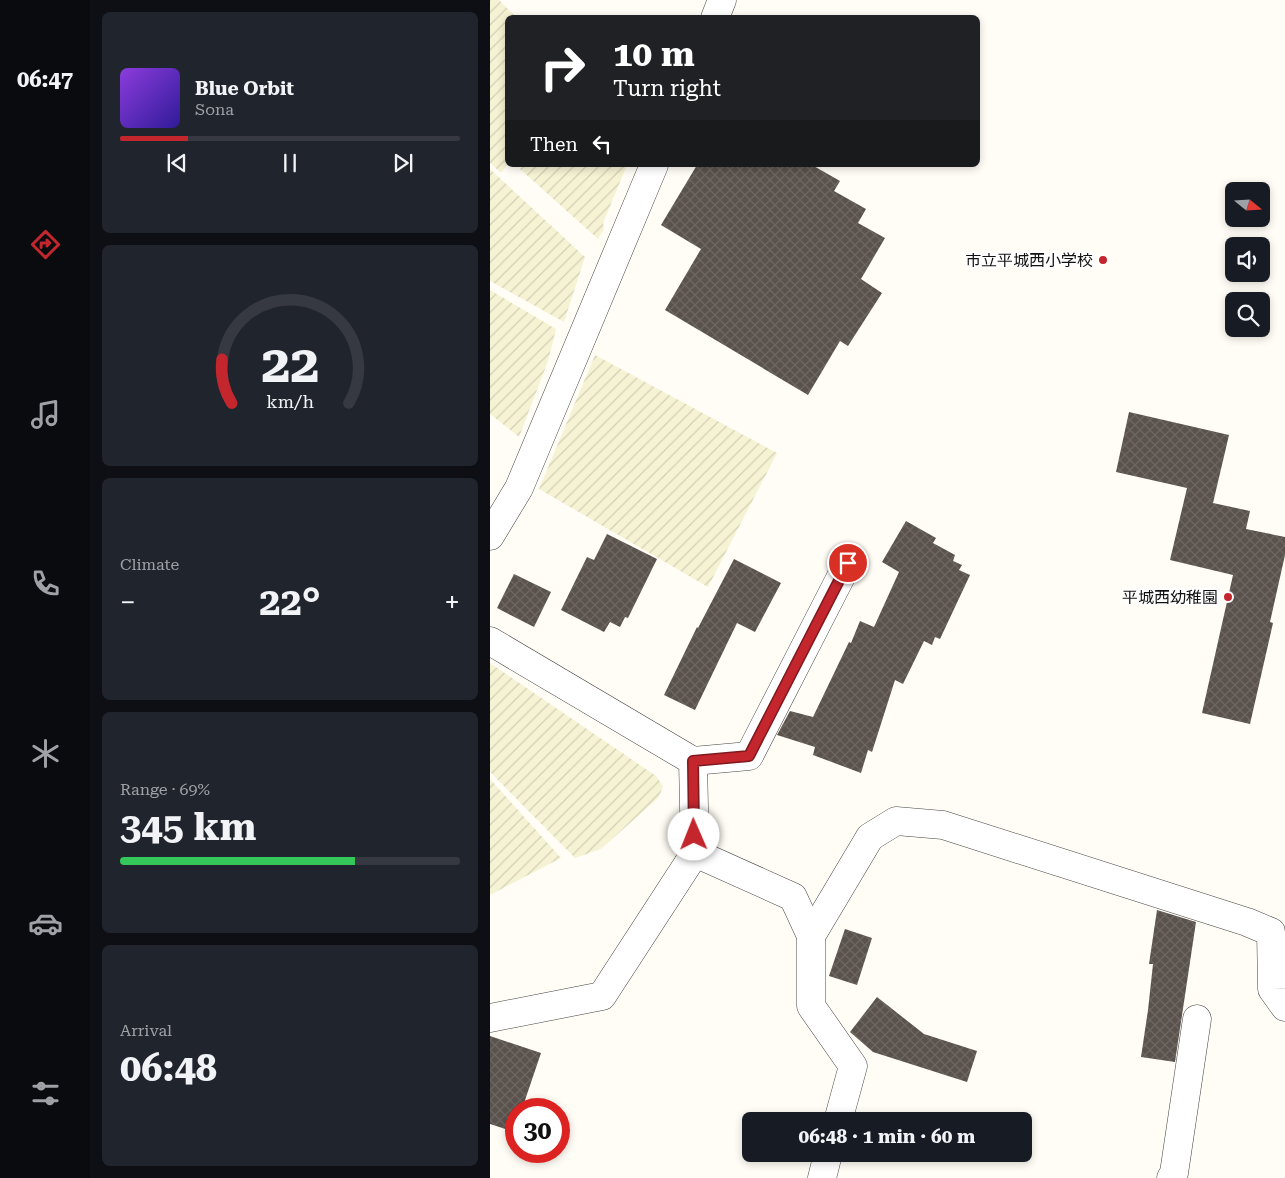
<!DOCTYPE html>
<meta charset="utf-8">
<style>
:root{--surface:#171b24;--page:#20242c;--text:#f1f3f6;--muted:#9ea1a6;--line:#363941;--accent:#c4262e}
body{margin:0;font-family:"Roboto Serif","Noto Sans JP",serif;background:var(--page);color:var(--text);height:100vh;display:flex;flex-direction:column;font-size:19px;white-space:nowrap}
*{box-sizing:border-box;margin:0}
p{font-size:16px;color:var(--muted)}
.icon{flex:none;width:28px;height:28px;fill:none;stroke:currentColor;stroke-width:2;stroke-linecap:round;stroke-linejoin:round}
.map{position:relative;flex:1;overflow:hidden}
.panel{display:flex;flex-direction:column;gap:12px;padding:12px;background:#0d0f14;width:400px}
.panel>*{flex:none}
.hud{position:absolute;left:15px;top:15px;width:475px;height:152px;border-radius:8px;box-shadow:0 2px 8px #0003;background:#202124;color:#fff;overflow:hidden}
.needle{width:32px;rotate:108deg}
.tools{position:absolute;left:735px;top:182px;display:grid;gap:10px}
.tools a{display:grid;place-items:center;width:45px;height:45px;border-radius:8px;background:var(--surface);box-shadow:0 2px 8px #0003;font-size:25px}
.speed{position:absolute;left:15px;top:1098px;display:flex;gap:10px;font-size:25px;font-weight:700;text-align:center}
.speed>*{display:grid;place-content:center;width:65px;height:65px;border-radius:50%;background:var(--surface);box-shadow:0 2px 8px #0003;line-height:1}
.speed .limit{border:8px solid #d22;background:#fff;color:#111}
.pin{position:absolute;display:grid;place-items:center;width:42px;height:42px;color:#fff;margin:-21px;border:2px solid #fff;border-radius:50%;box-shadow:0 1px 5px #0007}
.me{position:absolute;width:55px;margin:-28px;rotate:359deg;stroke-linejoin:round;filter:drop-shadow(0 0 4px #0008)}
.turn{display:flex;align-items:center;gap:18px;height:105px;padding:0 25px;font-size:22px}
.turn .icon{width:65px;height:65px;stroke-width:2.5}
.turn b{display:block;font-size:35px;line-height:42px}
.then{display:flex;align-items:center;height:48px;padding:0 25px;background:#0003;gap:10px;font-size:19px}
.big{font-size:38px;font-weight:700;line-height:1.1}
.panel .card{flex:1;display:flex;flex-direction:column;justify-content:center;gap:8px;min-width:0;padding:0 18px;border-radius:8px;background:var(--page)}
.panel .dial{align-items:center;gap:0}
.dial svg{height:130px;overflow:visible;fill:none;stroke:var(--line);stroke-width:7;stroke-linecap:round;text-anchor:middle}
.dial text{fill:var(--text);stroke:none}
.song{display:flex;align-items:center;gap:15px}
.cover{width:60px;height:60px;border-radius:8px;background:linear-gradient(135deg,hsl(270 70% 55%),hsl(250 70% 35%))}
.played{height:5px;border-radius:2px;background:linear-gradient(90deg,var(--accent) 20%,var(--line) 20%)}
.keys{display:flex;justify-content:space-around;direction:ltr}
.heat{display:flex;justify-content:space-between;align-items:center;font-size:28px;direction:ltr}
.charge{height:8px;border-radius:4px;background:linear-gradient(90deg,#34c759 69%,var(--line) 0)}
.trip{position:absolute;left:252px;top:1112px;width:290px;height:50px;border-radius:8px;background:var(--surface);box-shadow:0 2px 8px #0003;font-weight:700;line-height:50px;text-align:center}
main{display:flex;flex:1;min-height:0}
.menu{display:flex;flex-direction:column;width:90px;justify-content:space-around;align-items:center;background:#090b0e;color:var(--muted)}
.menu .icon{width:35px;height:35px}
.menu .current{color:var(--accent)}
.menu b{font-size:22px;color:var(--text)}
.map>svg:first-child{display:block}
.farmland{fill:url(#farmland-furrows)}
.building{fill:url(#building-cross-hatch)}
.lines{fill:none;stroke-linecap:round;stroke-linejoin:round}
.minor-casing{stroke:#444;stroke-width:29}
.minor{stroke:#fff;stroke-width:28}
.route-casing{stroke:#7f191e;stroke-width:12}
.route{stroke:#c4262e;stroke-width:9}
.poi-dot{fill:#c4262e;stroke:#fff;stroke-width:2}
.labels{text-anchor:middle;stroke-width:5;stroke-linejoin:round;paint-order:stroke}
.poi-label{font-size:16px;fill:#111;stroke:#fff;text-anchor:end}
</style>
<main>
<nav class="menu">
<b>06:47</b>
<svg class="icon current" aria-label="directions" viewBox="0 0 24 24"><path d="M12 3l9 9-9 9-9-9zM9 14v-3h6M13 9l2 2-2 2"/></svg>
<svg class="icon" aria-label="music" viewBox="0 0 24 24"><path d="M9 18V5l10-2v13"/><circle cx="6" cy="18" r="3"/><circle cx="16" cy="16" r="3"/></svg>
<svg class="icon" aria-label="phone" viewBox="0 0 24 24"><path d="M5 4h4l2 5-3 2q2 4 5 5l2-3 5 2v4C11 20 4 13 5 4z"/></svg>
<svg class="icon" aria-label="climate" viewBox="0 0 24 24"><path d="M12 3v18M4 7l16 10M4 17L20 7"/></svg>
<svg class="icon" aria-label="car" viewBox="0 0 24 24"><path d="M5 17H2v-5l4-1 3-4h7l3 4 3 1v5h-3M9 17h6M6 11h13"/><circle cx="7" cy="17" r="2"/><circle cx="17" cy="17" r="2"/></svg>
<svg class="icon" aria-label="filters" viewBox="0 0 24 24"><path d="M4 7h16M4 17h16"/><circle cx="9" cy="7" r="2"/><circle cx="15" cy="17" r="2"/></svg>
</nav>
<section class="panel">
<div class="card">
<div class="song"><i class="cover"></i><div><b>Blue Orbit</b><p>Sona</p></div></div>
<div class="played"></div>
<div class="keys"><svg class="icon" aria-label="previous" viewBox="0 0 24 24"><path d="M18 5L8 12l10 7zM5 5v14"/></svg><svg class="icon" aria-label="pause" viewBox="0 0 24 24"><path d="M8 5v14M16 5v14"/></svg><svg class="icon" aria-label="next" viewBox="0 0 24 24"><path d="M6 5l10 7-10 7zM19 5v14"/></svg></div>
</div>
<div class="card dial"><svg viewBox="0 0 100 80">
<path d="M14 69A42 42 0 1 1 86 69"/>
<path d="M14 69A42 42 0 0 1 8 42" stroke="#c4262e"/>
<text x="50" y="56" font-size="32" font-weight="700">22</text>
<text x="50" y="72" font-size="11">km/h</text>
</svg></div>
<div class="card"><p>Climate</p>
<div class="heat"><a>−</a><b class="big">22°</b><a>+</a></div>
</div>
<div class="card"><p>Range · 69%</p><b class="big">345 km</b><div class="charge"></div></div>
<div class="card"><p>Arrival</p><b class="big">06:48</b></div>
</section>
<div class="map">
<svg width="795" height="1178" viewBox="0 0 795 1178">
<defs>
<pattern id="farmland-furrows" width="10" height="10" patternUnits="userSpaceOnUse" patternTransform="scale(1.25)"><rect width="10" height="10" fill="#f6f3d4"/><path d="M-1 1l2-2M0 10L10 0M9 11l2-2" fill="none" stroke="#d2cfb5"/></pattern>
<pattern id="building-cross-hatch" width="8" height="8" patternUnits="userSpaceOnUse" patternTransform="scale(1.25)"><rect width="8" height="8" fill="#5a524d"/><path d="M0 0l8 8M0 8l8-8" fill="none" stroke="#6d6662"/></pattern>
</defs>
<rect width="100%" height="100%" fill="#fffdf5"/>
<g class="farmland">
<polygon points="0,0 9,0 26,17 18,18 18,164 11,173 0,163"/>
<polygon points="34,165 137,165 113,223 114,229 108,239 30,169"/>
<polygon points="0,169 95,257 74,322 0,281"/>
<polygon points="0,290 66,329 58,361 29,437 0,414"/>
<polygon points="105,355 287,453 218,587 49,489"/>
<polygon points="0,663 166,776 173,786 169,797 111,849 85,858 0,772"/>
<polygon points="0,779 71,858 0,895"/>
</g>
<g class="building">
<polygon points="207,165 322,165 350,181 344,191 376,209 368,223 395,238 371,279 392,293 358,346 350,341 318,395 175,310 211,249 171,225"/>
<polygon points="639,412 739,435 723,503 760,511 756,529 795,537 795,555 780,622 783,623 760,724 712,713 743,575 680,560 697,488 626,472"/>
<polygon points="416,521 446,538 443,543 465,555 463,561 472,565 469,570 480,575 450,639 445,637 442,645 434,641 413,684 405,680 382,752 378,750 371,773 323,755 325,747 287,735 300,711 323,717 359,642 361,643 370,621 384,627 409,572 392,562"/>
<polygon points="117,534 167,559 138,618 135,617 130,627 120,622 114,632 71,610 97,557 104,560"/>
<polygon points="244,559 291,583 265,632 247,623 205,710 174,695 207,627 208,628"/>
<polygon points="24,574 61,592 44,627 7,608"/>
<polygon points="667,910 706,922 685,1062 651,1057 658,1010 663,964 659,964"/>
<polygon points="355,929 382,938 367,985 339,976"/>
<polygon points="387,997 434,1034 487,1051 477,1082 383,1052 360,1032"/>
<polygon points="0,1036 51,1053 32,1109 26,1109 26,1127 25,1132 0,1124"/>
</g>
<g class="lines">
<defs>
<g id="minor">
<polyline points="225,18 232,0"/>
<polyline points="0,536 29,488 164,165"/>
<polyline points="0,641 203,761 205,853 303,897 321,936 321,1006 363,1066 348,1121"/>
<polyline points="203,761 259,756 358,563"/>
<polyline points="321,936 380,837 406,821 453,825 757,922 781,932 782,989 795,1007"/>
<polyline points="0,1018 112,996 205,853"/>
<polyline points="332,1178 338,1154"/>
<polyline points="681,1178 684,1173 707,1019"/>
</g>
</defs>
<use href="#minor" class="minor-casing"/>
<use href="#minor" class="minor"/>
</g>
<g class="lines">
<defs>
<polyline id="route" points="204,835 203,761 259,756 358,563"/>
</defs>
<use href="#route" class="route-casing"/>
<use href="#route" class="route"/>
</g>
<g class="poi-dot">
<circle cx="613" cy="260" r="5"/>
<circle cx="738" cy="597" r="5"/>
</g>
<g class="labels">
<g class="poi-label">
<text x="603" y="266">市立平城西小学校</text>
<text x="728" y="603">平城西幼稚園</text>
</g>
</g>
</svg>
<div class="tools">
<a><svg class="needle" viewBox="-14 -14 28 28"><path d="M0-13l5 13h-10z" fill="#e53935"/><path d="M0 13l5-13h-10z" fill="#9ea1a6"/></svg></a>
<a><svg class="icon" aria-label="sound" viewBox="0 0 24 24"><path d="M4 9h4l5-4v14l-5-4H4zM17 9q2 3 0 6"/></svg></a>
<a><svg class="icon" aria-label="search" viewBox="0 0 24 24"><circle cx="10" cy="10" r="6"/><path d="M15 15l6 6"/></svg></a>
</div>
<div class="speed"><div class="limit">30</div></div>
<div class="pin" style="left:358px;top:563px;background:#d93025"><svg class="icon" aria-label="arrive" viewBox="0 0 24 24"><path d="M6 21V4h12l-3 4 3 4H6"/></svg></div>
<svg class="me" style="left:204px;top:835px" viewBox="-20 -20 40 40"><circle r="19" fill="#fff"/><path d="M0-13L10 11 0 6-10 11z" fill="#c4262e"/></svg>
<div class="trip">06:48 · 1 min · 60 m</div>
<div class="hud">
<div class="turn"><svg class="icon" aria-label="right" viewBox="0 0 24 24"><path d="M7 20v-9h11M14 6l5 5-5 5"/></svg><div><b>10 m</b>Turn right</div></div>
<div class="then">Then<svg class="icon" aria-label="left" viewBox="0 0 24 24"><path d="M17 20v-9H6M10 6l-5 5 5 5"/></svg></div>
</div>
</div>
</main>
